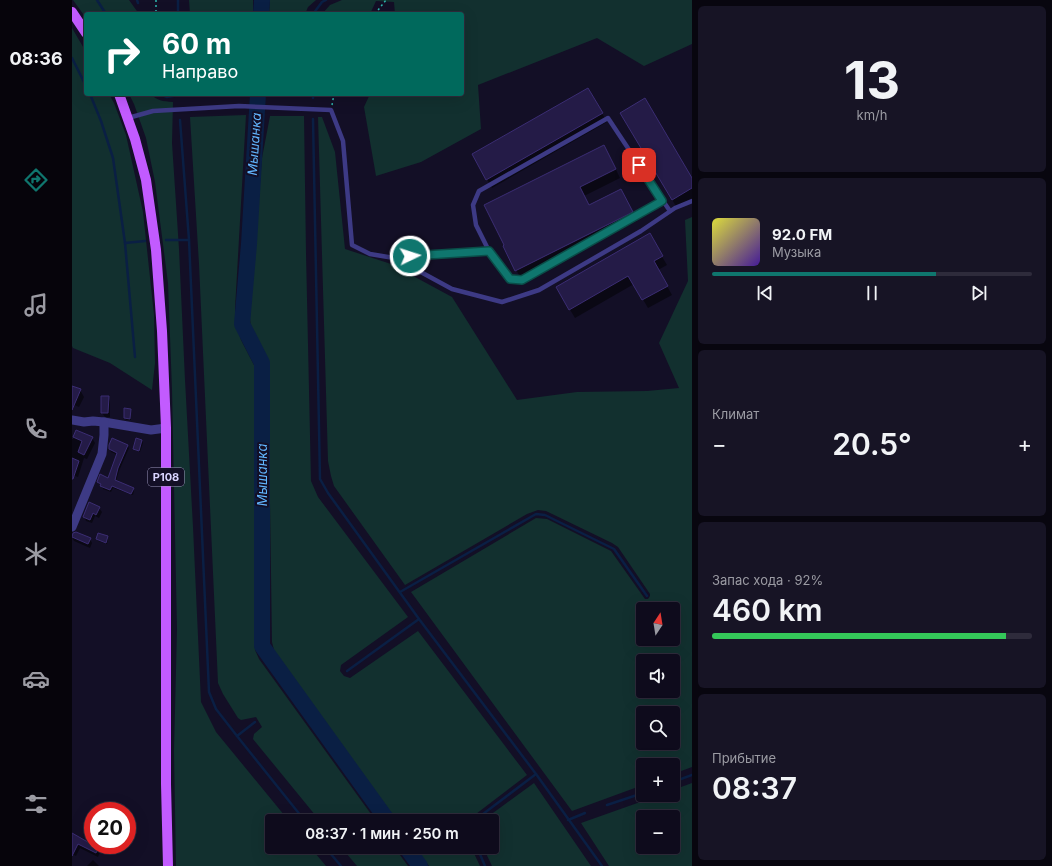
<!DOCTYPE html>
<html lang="ru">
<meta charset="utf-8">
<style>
:root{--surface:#0e0b1c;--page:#171425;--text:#f1f3f6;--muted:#9b9ba3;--line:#2e2b3b;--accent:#0f766e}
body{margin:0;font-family:Inter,sans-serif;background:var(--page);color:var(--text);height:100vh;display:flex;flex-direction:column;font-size:15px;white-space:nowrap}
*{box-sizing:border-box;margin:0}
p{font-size:13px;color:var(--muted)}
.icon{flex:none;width:22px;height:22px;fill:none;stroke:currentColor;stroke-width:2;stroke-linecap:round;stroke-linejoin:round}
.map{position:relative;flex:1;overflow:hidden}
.drawer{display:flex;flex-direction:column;gap:6px;padding:6px;background:#08060f;width:360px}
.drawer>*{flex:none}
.top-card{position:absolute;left:12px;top:12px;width:380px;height:84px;border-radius:4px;box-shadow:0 4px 16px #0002,0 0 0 1px var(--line);background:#00695c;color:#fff;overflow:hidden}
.needle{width:26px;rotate:12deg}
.buttons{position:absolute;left:564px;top:602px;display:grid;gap:8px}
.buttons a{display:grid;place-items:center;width:44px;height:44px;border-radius:4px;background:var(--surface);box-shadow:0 4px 16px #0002,0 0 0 1px var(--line);font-size:20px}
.speed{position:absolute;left:12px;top:802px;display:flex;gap:8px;font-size:20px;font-weight:700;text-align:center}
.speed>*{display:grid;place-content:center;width:52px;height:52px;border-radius:50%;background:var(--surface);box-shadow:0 4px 16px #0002,0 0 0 1px var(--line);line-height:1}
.speed .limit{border:6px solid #d22;background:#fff;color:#111}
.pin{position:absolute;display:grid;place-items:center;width:34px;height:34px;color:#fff;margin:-17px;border-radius:8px;box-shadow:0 2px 6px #0006}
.me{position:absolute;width:44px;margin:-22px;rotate:86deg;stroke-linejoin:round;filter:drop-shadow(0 0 3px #0008)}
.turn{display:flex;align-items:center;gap:14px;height:84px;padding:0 12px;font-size:18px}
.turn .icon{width:52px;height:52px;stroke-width:2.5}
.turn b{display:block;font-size:28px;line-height:34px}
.big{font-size:30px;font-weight:600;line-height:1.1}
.drawer .tile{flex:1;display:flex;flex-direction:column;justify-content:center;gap:6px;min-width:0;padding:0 14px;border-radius:6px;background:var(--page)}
.drawer .dial{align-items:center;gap:0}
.dial b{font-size:52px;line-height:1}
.song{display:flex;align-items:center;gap:12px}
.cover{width:48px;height:48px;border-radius:6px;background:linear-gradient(135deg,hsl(60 70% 55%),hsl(260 70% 35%))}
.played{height:4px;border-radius:2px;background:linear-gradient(90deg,var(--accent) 70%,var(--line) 70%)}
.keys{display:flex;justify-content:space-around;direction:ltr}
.heat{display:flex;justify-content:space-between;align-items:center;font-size:22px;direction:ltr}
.charge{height:6px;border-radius:3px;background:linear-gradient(90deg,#34c759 92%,var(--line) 0)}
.trip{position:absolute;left:193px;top:814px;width:234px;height:40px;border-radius:4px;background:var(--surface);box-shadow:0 4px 16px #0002,0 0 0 1px var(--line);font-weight:600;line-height:40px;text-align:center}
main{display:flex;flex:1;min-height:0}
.menu{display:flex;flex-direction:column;width:72px;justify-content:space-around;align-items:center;background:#06040b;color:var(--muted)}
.menu .icon{width:28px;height:28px}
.menu .on{color:var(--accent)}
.menu b{font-size:18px;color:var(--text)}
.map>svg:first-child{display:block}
.green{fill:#12302f;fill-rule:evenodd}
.shadow{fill:#0007}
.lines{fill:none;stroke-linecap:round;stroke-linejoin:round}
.stream{stroke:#0a1f44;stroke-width:2.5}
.river{stroke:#0a1f44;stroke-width:16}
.building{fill:#241b47;stroke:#3b2d73}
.path{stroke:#2fb8b0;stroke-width:1.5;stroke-dasharray:2 3;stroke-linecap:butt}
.lane{stroke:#3d3a85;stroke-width:4.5}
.street{stroke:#3d3a85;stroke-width:9}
.primary{stroke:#c25bff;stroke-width:10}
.route-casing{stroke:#0a4d48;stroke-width:10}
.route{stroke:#0f766e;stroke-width:7}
.labels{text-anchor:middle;stroke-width:4;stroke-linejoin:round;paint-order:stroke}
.shield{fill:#130f26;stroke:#9e99be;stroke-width:1}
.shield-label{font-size:11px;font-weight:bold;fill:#d9d4ff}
.water-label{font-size:13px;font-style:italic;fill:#62b6ff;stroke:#130f26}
</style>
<main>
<nav class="menu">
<b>08:36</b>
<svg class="icon on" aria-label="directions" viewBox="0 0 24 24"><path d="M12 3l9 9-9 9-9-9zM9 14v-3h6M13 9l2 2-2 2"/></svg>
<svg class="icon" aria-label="music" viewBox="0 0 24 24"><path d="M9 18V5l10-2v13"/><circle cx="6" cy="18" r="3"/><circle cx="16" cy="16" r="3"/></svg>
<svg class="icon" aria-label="phone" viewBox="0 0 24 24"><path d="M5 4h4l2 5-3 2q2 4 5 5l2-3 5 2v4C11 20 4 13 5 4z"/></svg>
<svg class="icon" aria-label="climate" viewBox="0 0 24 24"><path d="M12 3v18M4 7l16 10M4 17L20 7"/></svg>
<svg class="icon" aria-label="car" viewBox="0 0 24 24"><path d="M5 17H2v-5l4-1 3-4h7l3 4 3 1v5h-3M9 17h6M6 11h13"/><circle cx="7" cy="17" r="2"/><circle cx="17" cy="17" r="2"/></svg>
<svg class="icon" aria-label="filters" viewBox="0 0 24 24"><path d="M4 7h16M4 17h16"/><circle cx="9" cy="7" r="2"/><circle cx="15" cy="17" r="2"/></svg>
</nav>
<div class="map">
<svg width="620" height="866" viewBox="0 0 620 866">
<rect width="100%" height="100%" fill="#130f26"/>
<g class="green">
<polygon points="1,0 57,0 67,14 14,14 14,18"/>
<polygon points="117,0 181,0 181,14 118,14"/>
<polygon points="198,0 244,0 236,7 233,14 197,14"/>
<polygon points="270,0 620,0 620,44 572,66 525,38 406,85 409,129 349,162 304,176 292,107 298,94 390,94 390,14 323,14 322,2 304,1 298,14 250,14 258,5"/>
<polygon points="0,28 14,52 14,94 37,94 42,103 54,135 71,212 82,315 83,363 80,390 38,363 1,348 0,346"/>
<path d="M57 94H78C86 101 90 101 101 102L100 143 107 249 113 380 121 527 129 702 144 732 217 821H200V847H238L254 866H104L102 751 105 629 100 390 96 283 83 182 74 138 62 104Z"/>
<polygon points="194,94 231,94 231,97 194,96"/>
<polygon points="174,115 163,309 165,328 169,340 184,369 182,543 183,650 187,659 304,821 248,821 181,739 182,734 190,727 184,717 169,720 166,718 151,694 146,683 127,264 118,117"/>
<polygon points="198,116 232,116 234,253 239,481 246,497 336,617 269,665 268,671 272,676 278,678 346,631 455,775 400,817 398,821 324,821 203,654 200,642 196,364 191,351 179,330 178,318 190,158"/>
<path d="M246 117H250L263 152 273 249 319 264 380 297 445 400 505 392 575 391 607 388 587 343 616 281 613 220 620 217V767L601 774V765H571V785L500 811 339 592 464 518 475 519 539 551 573 599H576L578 596V594L546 547 540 543 474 511 466 510 455 514 333 585 262 486 259 476 256 461ZM571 609H601V639H571ZM571 661H601V691H571ZM571 713H601V743H571Z"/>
<polygon points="462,783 519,866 420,866 411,847 420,847 420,821 410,821"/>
<path d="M620 783V866H537L509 823 588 795H601V790ZM571 817H601V847H571Z"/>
<polygon points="269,847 322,847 336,866 285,866"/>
<polygon points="343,847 399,847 408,866 357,866"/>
</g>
<g class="shadow">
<polygon points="516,89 535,122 420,188 401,154"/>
<polygon points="549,113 620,180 620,200 605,208"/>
<polygon points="537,155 548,178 512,196 517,206 554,199 565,221 449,279 432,246"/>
<polygon points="577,235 595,265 586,270 600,295 576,308 562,284 503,318 485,288"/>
<polygon points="0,387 8,390 12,397 7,407 0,404"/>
<polygon points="36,397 38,401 38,417 33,417 30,413"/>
<polygon points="53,409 58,410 59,411 59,420 54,420 53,418"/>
<polygon points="5,431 20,438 23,443 15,459 12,458 6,477 0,475 0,439 1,439"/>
<polygon points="70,441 71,443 68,452 63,450 62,449"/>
<polygon points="55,445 57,448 47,471 44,481 61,488 62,491 61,495 41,488 39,492 31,489 30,485 28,484 26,482 36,479 46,455 39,452 38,449"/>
<polygon points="27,508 30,512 27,518 23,516 20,523 14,521 12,516"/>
<polygon points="0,537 18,539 20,543 18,548 2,541"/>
<polygon points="35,537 36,539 35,544 26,541 25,539"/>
<polygon points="0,839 26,848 28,852 26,857 8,848 4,856 0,854"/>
<polygon points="21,860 27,866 15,866"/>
</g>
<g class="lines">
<g class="stream">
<polyline points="25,0 34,14"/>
<polyline points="65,0 66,3"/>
<polyline points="106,0 106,14"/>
<polyline points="241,14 250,2 254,0"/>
<polyline points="0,58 14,86"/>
<polyline points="18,94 29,121 41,158 53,243 63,357"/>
<polyline points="88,94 95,97 112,94"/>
<polyline points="241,94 241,98"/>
<polyline points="241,119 248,479 256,493 347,619 464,774 530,866"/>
<polyline points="108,120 117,240 137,692 144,709 165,736 233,821"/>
<polyline points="94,240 117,240"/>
<polyline points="53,243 73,241"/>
<polyline points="328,592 464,514 473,515 542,549 575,596"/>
<polyline points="275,671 347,619"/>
<polyline points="165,736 183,722"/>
<polyline points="601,782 620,775"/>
<polyline points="535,805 571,793"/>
<polyline points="496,820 513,813"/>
<polyline points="404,821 411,814 464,774"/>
<polyline points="253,847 269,866"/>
<polyline points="405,847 413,866"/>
</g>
<g class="river">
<polyline points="189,14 190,0"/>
<polyline points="186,94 177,244 170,324 190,363 190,646 316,821"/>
<polyline points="334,847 348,866"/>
</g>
</g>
<g class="building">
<polygon points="516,88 531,113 414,180 400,154"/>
<polygon points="573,98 620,178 620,188 600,200 548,113"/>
<polygon points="532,145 544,169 508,187 517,205 549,189 561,212 443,271 431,246 432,245 412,205"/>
<polygon points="578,233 591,256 582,261 596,286 570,300 556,276 497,310 484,287"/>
<polygon points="0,386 9,389 0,410"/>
<polygon points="29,396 37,396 36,413 29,413"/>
<polygon points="52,408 59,409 58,419 52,418"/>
<polygon points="4,430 21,437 12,455 6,452 10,441 1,437"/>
<polygon points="40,438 56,445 46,468 43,480 62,488 59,494 40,486 38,490 28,486 29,484 25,482 28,474 36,478 45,453 37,449 37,445"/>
<polygon points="64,438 70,440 67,451 61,449"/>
<polygon points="0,458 7,461 1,479 0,479"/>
<polygon points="17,502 28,507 24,515 21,513 18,520 11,517"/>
<polygon points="4,532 19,538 16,544 0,537 1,533"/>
<polygon points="26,533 36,536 34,543 24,539"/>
<polygon points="0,833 21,845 27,847 24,853 6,844 0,856"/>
</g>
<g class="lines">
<g class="path">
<polyline points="84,0 84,14"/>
<polyline points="303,14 314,0"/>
<polyline points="260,105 262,94"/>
</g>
<g class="lane">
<polyline points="56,118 81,111 167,106 259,110 271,141 280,245 298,254 322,258 417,251 438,279 450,280 591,201 598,211"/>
<polyline points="417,251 404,225 401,205 407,191 536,118 591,201"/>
<polyline points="323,258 380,289 430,302 467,290 569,231 603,208 620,201"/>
</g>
<g class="street">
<polyline points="0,420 12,422 21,421 32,422 79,430 94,428"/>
<polyline points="0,527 30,454 32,435 32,422"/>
</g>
<g class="primary">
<polyline points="0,12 14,33"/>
<polyline points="47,94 63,139 74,180 84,250 90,331 94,428 94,784 96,866"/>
</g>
</g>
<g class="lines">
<defs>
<polyline id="route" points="338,256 417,251 438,279 450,280 590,201 567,165"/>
</defs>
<use href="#route" class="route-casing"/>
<use href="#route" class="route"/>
</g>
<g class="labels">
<rect class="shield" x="76" y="468" width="36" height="18" rx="3"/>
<g class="shield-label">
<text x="94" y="481">Р108</text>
</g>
<g class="water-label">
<text transform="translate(182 144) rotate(-86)" y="5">Мышанка</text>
<text transform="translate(190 475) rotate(-90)" y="5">Мышанка</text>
</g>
</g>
</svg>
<div class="buttons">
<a><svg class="needle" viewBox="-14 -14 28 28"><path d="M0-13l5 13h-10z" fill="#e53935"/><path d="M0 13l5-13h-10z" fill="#9b9ba3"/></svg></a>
<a><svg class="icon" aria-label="sound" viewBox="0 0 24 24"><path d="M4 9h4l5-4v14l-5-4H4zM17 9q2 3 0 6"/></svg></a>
<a><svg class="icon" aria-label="search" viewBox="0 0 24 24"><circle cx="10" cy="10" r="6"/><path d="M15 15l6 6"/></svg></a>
<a>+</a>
<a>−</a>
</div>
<div class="speed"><div class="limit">20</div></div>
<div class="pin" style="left:567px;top:165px;background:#d93025"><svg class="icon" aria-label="arrive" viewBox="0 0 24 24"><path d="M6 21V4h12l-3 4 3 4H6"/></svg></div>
<svg class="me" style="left:338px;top:256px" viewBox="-20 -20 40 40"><circle r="17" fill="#0f766e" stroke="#fff" stroke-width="3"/><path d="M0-11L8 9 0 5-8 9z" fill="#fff"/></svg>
<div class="trip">08:37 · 1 мин · 250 m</div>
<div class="top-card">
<div class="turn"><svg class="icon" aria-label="right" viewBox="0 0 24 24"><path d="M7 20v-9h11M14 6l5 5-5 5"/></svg><div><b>60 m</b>Направо</div></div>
</div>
</div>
<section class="drawer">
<div class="tile dial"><b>13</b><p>km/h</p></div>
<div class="tile">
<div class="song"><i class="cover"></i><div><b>92.0 FM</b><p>Музыка</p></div></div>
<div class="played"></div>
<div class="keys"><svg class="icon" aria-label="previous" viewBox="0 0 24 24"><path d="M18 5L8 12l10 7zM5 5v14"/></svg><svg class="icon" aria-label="pause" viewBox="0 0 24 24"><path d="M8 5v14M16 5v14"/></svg><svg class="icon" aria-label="next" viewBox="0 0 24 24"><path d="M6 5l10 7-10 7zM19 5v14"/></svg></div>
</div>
<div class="tile"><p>Климат</p>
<div class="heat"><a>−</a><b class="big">20.5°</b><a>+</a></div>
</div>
<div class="tile"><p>Запас хода · 92%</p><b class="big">460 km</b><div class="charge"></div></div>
<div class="tile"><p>Прибытие</p><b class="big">08:37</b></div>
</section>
</main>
